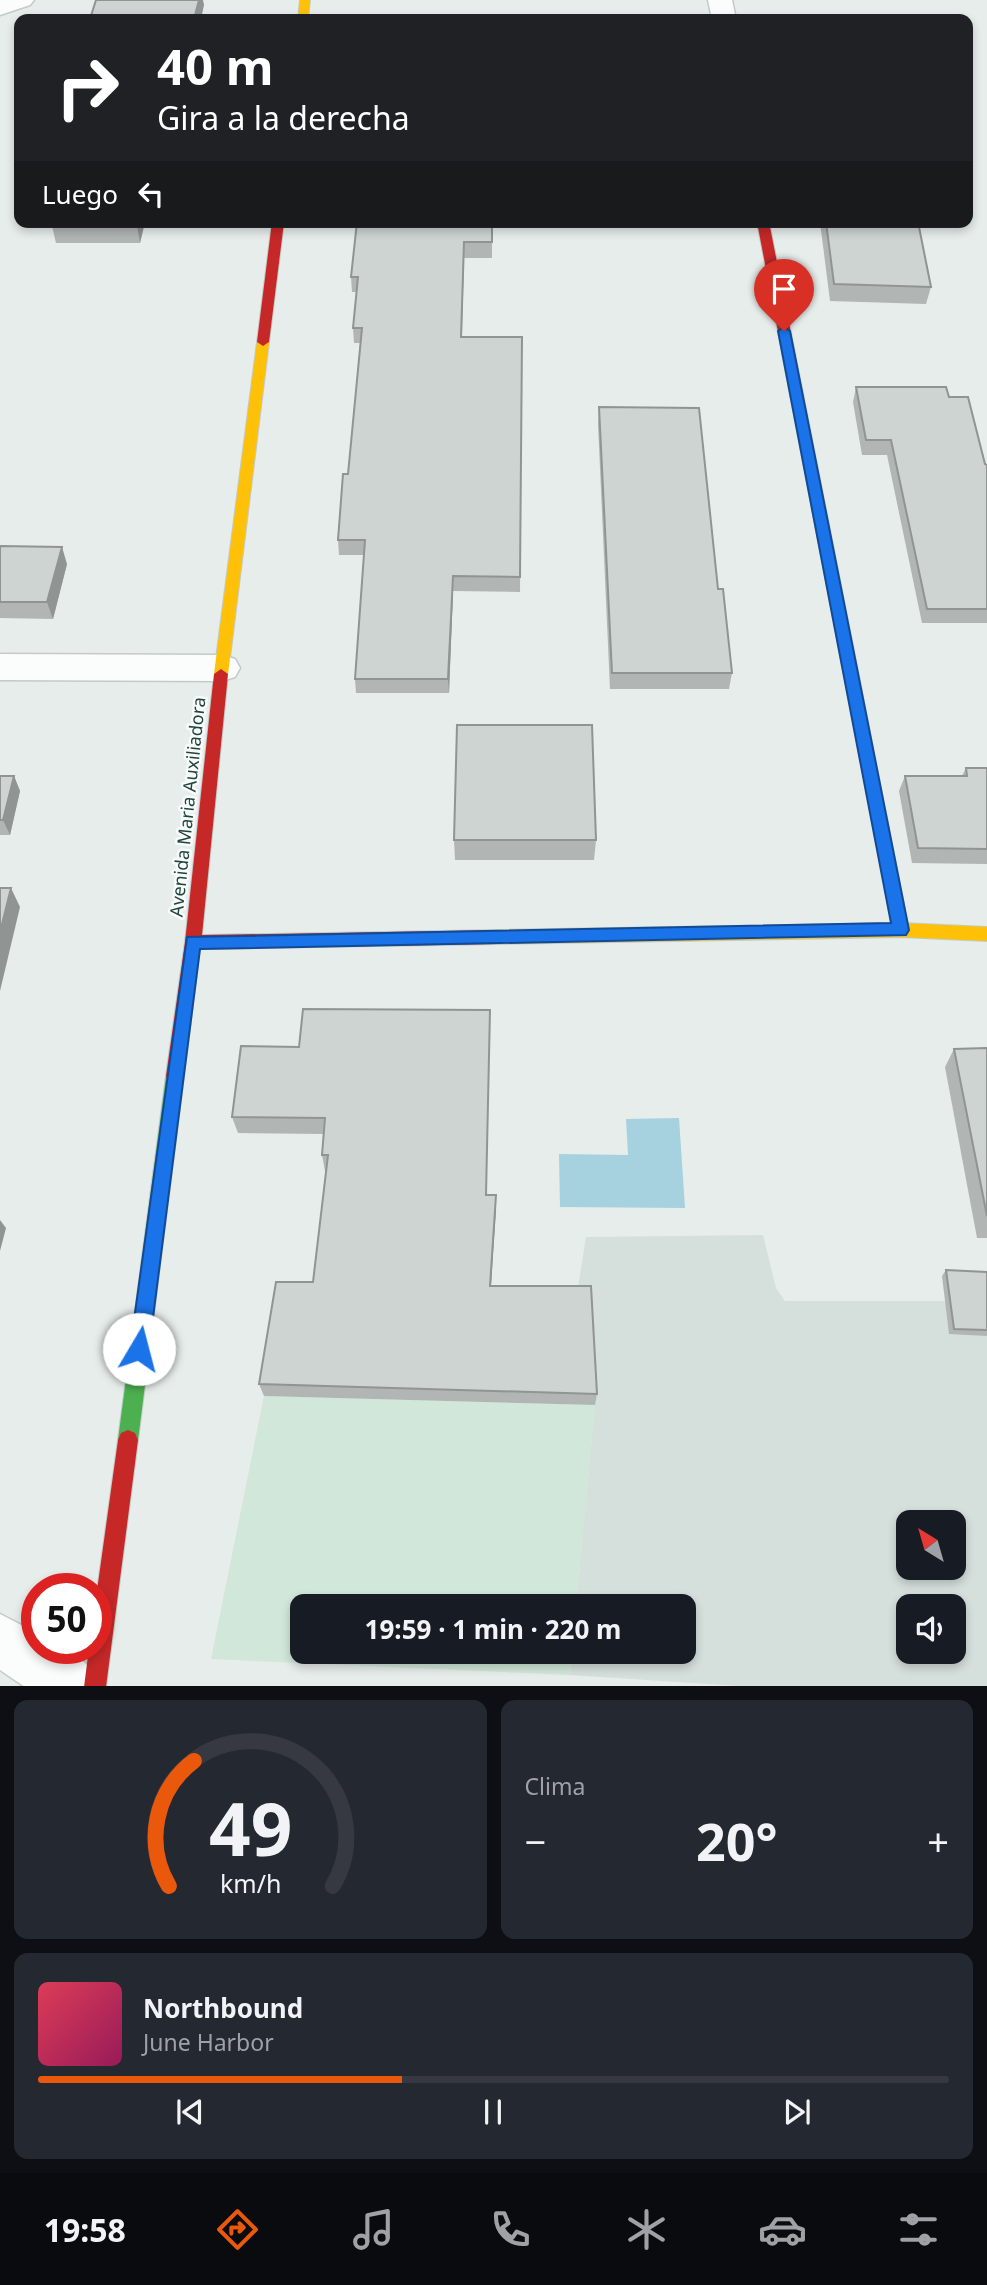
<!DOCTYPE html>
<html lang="es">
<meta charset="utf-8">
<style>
:root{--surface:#171b24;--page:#242831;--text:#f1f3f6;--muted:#9ea1a6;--line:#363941;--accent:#ea580c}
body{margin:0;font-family:"Noto Sans",sans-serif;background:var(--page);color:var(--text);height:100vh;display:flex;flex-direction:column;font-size:26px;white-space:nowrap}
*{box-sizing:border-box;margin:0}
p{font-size:23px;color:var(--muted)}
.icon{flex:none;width:38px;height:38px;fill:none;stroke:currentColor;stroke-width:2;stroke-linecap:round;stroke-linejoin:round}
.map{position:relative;height:1686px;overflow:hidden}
.details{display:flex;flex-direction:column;gap:14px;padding:14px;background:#0d0f14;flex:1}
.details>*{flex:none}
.banner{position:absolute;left:14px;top:14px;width:959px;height:214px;border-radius:14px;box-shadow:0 4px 10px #0003;background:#202124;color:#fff;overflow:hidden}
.needle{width:46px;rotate:323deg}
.controls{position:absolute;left:896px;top:1510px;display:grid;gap:14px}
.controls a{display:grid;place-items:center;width:70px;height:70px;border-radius:14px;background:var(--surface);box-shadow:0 4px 10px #0003;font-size:35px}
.speed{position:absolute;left:21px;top:1573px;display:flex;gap:14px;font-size:35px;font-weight:700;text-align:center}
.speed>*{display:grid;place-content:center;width:91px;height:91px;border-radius:50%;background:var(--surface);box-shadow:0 4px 10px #0003;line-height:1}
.speed .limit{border:10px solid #d22;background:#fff;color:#111}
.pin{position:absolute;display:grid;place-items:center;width:60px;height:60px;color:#fff;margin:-72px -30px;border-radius:50% 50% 50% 0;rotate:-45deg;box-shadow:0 0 7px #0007}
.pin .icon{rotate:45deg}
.me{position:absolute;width:77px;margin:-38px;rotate:8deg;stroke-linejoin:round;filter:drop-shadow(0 0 5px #0008)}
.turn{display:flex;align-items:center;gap:24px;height:147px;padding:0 28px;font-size:32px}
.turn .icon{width:91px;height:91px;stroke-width:2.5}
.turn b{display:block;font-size:49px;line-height:60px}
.then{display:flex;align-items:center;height:66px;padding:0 28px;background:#0003;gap:14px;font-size:26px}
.big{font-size:52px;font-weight:700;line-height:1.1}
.details .tile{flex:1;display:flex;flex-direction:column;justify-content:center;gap:10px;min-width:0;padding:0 24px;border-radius:14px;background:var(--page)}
.details .dial{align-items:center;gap:0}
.dial svg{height:182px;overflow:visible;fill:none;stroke:var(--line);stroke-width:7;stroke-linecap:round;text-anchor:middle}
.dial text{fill:var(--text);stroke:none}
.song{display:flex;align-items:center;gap:21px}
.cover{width:84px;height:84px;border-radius:10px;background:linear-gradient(135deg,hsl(350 70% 55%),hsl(330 70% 35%))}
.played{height:7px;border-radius:4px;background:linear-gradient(90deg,var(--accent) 40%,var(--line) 40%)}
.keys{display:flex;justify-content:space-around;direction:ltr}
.heat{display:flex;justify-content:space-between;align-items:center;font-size:38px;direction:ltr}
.details .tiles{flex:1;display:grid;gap:14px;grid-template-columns:1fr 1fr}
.tile:last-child{grid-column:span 2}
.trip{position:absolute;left:290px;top:1594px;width:406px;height:70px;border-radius:14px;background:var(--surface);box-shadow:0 4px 10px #0003;font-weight:700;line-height:70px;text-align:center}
.tab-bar{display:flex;height:112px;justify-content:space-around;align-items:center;background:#090b0e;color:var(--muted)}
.tab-bar .icon{width:49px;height:49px}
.tab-bar .active{color:var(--accent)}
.tab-bar b{font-size:32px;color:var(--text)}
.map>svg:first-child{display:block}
.built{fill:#d5dfdb;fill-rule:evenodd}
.green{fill:#d0e7d9}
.water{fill:#a6d1de}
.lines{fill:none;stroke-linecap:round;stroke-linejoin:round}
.street-casing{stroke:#c4cac8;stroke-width:3}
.fast-casing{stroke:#c3cbc8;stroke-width:2}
.slow-casing{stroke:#c3cbc8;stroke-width:2}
.jam-casing{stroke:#c3cbc8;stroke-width:2}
.street{fill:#fbfcfc;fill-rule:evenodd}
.fast{fill:#4caf50;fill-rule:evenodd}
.slow{fill:#ffc107;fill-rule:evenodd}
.jam{fill:#c62828;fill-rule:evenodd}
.wall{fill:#b1b6b5}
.shaded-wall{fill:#909493}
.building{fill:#ced4d2;stroke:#909493;stroke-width:2}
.route{fill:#1a73e8;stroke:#114b97;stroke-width:2}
.labels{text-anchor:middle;stroke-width:5;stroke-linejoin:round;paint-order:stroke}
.street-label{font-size:18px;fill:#22433d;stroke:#f7fbf9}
</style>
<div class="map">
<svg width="987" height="1687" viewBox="0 0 987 1687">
<rect width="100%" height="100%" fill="#e7edeb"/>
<path class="built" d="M763 1235 776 1288 785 1301H945L987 1336V1686L754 1687 570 1675 572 1652H684V1606H576L595 1405 576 1300 586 1237ZM908 1522H954V1568H908ZM908 1606H954V1652H908Z"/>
<polygon class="green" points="264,1396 595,1405 576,1606 303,1606 303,1652 572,1652 570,1675 211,1659"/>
<polygon class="water" points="679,1118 685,1208 560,1207 559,1154 628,1155 626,1119"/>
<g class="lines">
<defs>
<g id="street">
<polygon points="0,0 34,0 30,5 0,15"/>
<polygon points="708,0 732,0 736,19 712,19"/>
<polygon points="0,654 222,655 235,659 240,668 235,677 222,681 0,680"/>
<path d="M0 1614 37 1633V1648C68 1648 88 1656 100 1687H25L0 1670Z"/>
</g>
<g id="fast">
<polygon points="826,540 833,545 909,930 907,935 901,937 895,935 893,930 819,545"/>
<polygon points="175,1068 181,1070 184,1076 138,1440 135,1447 128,1450 121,1447 118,1440 166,1076 169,1070"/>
</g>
<g id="slow">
<polygon points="300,0 310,0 308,19 298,19"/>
<polygon points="263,338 269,342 228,674 221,679 214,674 257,342"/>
<polygon points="901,923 987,927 987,941 901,937 500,944 494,942 492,937 494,932 500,930"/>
</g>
<g id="jam">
<polygon points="272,222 284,222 269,342 263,346 257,342"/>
<polygon points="757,222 769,222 833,545 826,550 819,545"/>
<polygon points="221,669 228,674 202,935 500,930 506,932 508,937 506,942 500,944 200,949 184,1076 181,1082 175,1084 169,1082 166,1076 185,942 214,674"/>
<polygon points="128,1430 135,1433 138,1440 106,1687 84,1687 89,1648 96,1648 96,1598 118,1440 121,1433"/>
</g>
</defs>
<use href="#street" class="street-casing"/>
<use href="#fast" class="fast-casing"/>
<use href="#slow" class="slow-casing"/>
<use href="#jam" class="jam-casing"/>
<use href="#street" class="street"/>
<use href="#fast" class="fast"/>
<use href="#slow" class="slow"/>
<use href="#jam" class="jam"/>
</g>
<g class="wall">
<polygon points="53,222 145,222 140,243 56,243 52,226"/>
<polygon points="492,222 492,258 464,258 462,337 522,337 520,592 453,591 449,693 356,693 355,679 364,555 339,555 338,540 348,474 360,343 354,343 353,328 357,292 352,292 351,277"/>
<polygon points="820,222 918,222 931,287 926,304 830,301"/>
<polygon points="856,387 949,397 985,464 987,465 987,623 922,623 887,455 862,455 853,402"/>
<polygon points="599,407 718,589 732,673 729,689 610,689 598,424"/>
<polygon points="0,546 67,564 53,619 0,618"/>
<polygon points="966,768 987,768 987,864 912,863 899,791 905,776 962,776"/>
<polygon points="0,776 14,776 20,791 10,835 0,835"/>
<polygon points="454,840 596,840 594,860 455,860"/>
<polygon points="241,1046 486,1195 496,1195 491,1286 597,1394 595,1405 264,1396 259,1384 313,1282 326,1171 325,1171 322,1155 324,1134 238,1133 232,1117"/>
<polygon points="987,1048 987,1238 977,1238 945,1067 954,1049"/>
<polygon points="946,1270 987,1272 987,1336 949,1334 942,1276"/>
</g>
<g class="shaded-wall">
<polygon points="199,0 203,0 204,5 201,19 194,19"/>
<polygon points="137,222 145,222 140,243 137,226"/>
<polygon points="464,242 464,258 461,352 461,337"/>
<polygon points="62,547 67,564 53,619 47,602"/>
<polygon points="453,576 453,591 449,693 448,679"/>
<polygon points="14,776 20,791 10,835 3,820"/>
<polygon points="11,888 20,907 0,991 0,932"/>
<polygon points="496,1195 496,1210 490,1300 490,1286"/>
<polygon points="0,1220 6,1228 0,1251"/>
</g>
<g class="building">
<polygon points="96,0 199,0 194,19 90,19"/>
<polygon points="53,222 137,222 137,226 52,226"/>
<polygon points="357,222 492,222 492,242 464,242 461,337 522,337 520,577 453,576 448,679 355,679 365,540 338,540 343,474 348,474 362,328 353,328 358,277 351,277"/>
<polygon points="826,222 918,222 931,287 834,284"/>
<polygon points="856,387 946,387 949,397 968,397 985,464 987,465 987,609 927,609 891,440 866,440"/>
<polygon points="599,407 699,408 718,589 723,589 732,673 612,673"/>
<polygon points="0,546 62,547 47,602 0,602"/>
<polygon points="457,725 592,725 596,840 454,840"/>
<polygon points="966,768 987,768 987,849 918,848 905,776 967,776"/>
<polygon points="0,776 14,776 3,820 0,820"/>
<polygon points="0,888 11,888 0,932"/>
<polygon points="303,1009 490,1010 486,1195 496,1195 490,1286 591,1286 597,1394 259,1384 276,1282 313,1282 328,1155 322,1155 325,1118 232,1117 241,1046 299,1047"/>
<polygon points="987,1048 987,1216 954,1049"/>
<polygon points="946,1270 987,1272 987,1330 954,1329"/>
</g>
<polygon class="route" points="784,327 790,331 909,930 906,935 200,949 149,1349 146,1356 139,1359 132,1356 130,1349 187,937 891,923 778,331"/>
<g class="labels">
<g class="street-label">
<text transform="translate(188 807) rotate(-84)" y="6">Avenida Maria Auxiliadora</text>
</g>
</g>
</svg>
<div class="controls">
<a><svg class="needle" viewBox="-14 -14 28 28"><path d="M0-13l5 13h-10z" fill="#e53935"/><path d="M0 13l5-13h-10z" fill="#9ea1a6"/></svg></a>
<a><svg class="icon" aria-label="sound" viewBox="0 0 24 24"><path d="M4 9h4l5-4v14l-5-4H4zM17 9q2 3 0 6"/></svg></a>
</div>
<div class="speed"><div class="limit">50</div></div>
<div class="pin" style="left:784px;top:331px;background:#d93025"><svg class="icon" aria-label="arrive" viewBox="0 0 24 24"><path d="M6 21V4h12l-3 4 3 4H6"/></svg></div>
<svg class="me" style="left:139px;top:1349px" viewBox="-20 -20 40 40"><circle r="19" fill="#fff"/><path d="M0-13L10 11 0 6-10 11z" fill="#1a73e8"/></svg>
<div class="trip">19:59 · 1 min · 220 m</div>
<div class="banner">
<div class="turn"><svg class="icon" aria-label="right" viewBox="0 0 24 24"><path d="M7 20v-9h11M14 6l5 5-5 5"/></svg><div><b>40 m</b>Gira a la derecha</div></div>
<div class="then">Luego<svg class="icon" aria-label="left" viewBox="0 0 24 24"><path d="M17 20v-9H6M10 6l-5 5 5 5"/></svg></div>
</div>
</div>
<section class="details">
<div class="tiles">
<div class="tile dial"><svg viewBox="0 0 100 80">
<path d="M14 69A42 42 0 1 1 86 69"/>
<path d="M14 69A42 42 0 0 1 25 14" stroke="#ea580c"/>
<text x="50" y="56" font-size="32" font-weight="700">49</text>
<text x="50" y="72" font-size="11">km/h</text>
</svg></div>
<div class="tile"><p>Clima</p>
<div class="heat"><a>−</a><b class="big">20°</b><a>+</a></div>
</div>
<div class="tile">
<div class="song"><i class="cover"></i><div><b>Northbound</b><p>June Harbor</p></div></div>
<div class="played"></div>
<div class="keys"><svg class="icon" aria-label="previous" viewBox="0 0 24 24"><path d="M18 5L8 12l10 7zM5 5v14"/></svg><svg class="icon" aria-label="pause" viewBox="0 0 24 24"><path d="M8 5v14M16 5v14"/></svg><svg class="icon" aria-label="next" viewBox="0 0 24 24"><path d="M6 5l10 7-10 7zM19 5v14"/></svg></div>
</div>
</div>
</section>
<nav class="tab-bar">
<b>19:58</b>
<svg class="icon active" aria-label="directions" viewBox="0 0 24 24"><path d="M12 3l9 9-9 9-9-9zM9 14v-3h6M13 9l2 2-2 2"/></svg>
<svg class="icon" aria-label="music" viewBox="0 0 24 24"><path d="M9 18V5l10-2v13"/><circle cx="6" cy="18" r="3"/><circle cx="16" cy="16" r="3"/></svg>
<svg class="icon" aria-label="phone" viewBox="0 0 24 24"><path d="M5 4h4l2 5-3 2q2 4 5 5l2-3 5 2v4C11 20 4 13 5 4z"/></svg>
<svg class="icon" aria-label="climate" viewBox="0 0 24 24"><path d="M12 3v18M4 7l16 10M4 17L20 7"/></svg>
<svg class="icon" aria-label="car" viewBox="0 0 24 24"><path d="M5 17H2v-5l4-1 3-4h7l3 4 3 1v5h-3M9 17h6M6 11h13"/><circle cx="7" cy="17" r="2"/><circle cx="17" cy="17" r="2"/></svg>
<svg class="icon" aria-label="filters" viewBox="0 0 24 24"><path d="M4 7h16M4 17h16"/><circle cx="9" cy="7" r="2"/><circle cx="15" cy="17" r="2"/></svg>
</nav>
